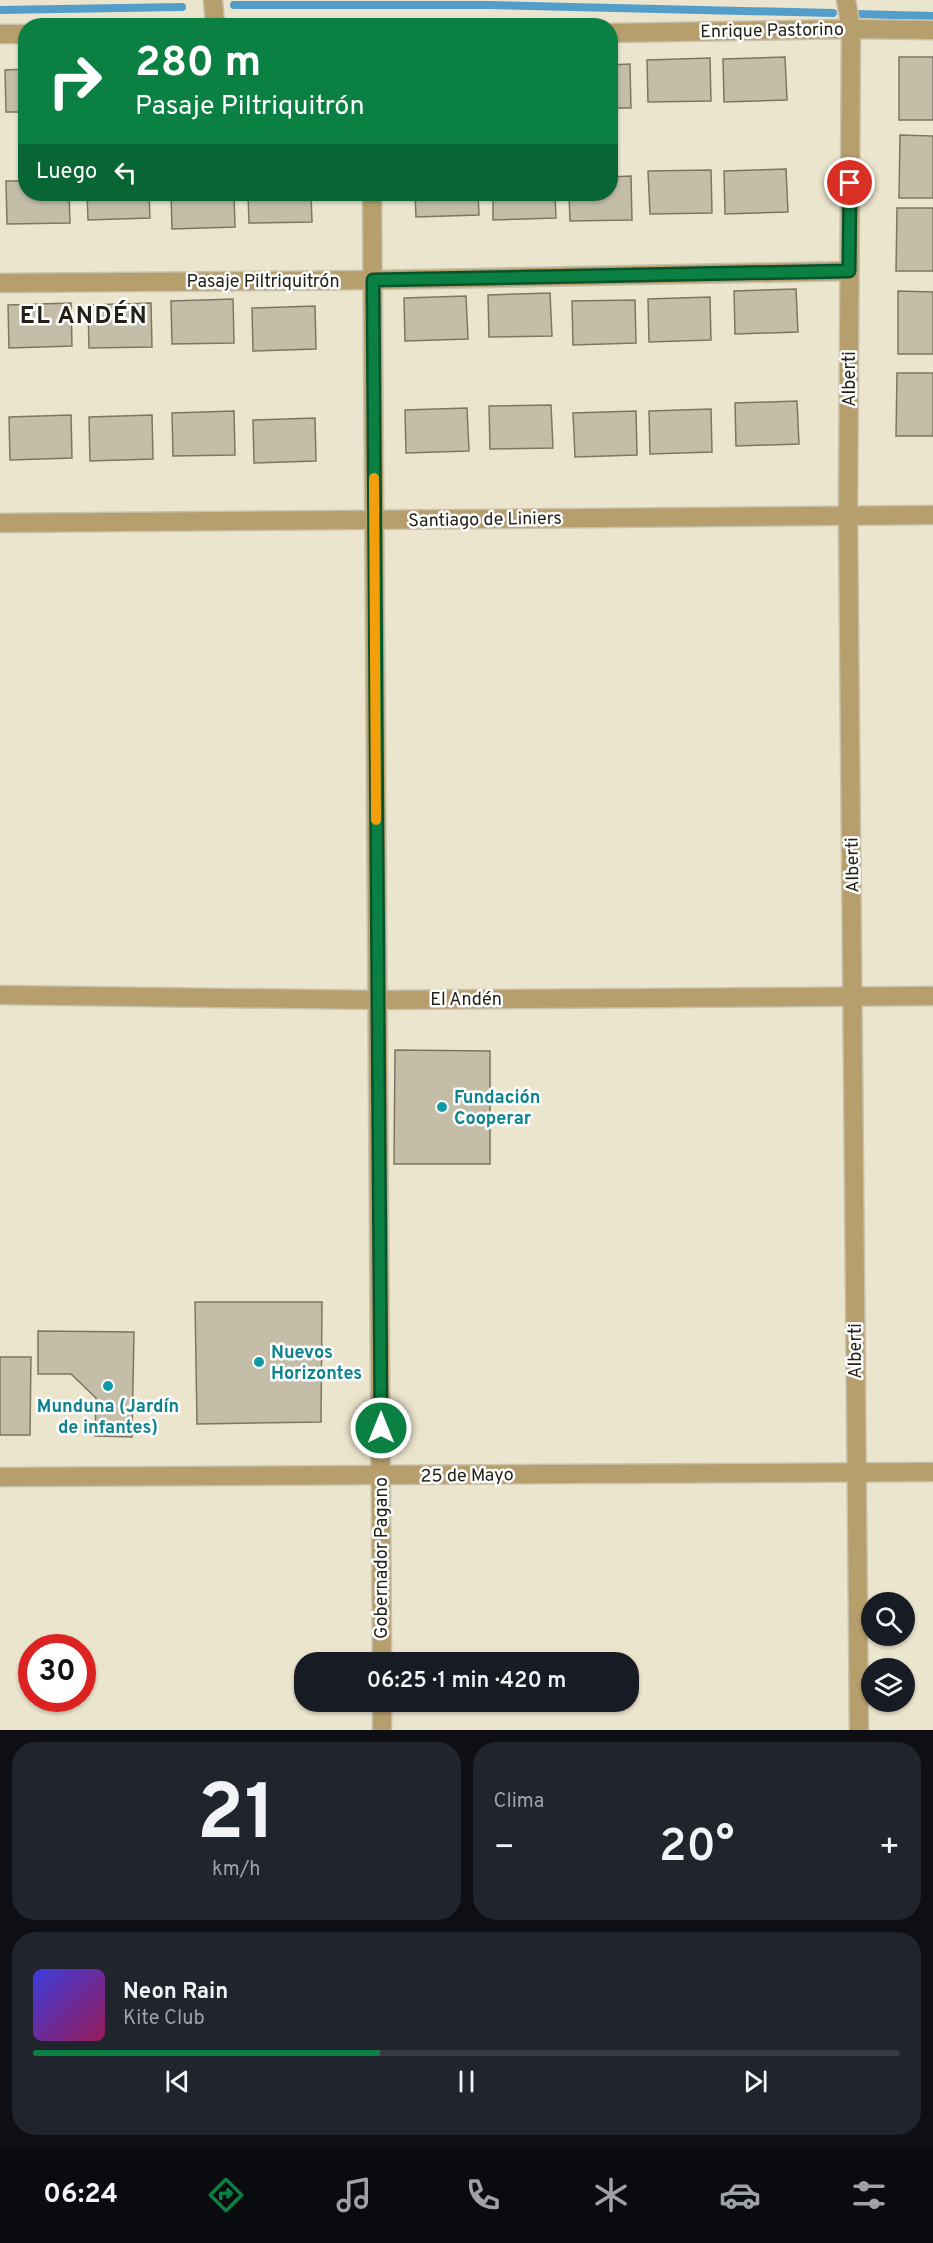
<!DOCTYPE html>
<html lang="es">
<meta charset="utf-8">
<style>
:root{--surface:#171b24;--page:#20242c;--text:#f1f3f6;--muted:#9ea1a6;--line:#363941;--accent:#0b8043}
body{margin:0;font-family:Overpass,sans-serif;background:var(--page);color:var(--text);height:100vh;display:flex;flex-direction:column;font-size:22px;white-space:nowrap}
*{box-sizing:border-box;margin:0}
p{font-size:20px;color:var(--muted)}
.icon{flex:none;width:33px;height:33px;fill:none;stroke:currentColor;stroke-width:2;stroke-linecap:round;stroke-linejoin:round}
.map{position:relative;height:1730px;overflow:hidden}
.side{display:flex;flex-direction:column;gap:12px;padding:12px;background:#0d0f14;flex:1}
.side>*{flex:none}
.guide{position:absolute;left:18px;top:18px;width:600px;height:183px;border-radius:24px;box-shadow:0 2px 4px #0004;background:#0b8043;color:#fff;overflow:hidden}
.fabs{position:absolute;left:861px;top:1592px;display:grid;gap:12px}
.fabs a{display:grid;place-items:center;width:54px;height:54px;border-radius:50%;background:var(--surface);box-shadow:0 2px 4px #0004;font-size:30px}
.speed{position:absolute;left:18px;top:1634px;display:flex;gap:12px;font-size:30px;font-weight:700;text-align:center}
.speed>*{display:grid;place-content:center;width:78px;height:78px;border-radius:50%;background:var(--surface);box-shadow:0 2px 4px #0004;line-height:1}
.speed .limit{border:9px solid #d22;background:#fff;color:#111}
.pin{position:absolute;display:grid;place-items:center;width:51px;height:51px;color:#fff;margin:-26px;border:3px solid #fff;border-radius:50%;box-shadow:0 2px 6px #0007}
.me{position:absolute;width:66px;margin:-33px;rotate:0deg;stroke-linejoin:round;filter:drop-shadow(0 0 4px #0008)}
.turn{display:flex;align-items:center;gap:21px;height:126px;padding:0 18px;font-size:27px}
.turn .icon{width:78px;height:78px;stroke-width:2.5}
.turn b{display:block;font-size:42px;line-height:51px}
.then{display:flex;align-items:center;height:57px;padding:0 18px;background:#0003;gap:12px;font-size:22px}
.big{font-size:45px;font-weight:600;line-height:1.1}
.side .widget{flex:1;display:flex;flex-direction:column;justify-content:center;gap:9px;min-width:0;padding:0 21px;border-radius:24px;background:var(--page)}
.side .dial{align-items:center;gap:0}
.dial b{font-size:78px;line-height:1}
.song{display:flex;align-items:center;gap:18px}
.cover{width:72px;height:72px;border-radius:9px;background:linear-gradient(135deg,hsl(240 70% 55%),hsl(330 70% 35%))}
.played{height:6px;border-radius:3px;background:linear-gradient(90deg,var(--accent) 40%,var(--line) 40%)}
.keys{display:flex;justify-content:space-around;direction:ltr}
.heat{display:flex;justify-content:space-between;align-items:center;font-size:33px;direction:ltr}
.side .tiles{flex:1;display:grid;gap:12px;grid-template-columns:1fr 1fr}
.widget:last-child{grid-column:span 2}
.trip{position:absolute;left:294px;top:1652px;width:345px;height:60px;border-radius:24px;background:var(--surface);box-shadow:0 2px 4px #0004;font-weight:600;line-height:60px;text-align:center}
.dock{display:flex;height:96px;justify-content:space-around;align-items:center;background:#090b0e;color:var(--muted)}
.dock .icon{width:42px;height:42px}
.dock .selected{color:var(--accent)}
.dock b{font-size:27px;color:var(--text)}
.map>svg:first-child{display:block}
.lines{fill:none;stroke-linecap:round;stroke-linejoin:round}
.stream{stroke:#539dca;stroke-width:8}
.building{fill:#c4bda7;stroke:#7d7662;stroke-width:1.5}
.street-casing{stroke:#c8c2ad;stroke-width:21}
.street{stroke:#b79e6d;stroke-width:18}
.route-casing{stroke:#07532c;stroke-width:15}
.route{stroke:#0b8043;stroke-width:10}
.slow{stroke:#f59e0b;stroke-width:10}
.culture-dot{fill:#0f9aa8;stroke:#fff;stroke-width:2}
.labels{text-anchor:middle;stroke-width:5;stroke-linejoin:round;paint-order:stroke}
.street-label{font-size:18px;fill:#232118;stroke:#fff}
.culture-label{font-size:18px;font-weight:bold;fill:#0d838f;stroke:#fff;text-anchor:start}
.district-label{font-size:24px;font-weight:bold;letter-spacing:1.5px;fill:#232118;stroke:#fff}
</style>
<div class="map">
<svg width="933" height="1730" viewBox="0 0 933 1730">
<rect width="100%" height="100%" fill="#ece5ce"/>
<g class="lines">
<g class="stream">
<polyline points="234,5 489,5 833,13"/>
<polyline points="0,10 182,7"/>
<polyline points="856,14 933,16"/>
</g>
</g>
<g class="building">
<polygon points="785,57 787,100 724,102 723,59"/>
<rect x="899" y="57" width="34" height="63"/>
<polygon points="710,58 711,101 648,102 647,60"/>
<polygon points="630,64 631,108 610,108 610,65"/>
<polygon points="26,69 26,112 6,112 5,70"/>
<polygon points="900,135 933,136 933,198 899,198"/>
<polygon points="786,169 788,212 725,214 724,171"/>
<polygon points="711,170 712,213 650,214 648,171"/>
<polygon points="631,176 632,220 570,221 569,194 610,194 610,177"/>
<polygon points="6,181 26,181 26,194 69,194 70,223 7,224"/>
<polygon points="87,194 149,194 150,218 88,220"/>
<polygon points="171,194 234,194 235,227 172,229"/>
<polygon points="248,194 311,194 312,222 249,223"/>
<polygon points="415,194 478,194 479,215 416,217"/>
<polygon points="493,194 555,194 556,218 493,220"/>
<polygon points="897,208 933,208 933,271 896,271"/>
<polygon points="796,289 798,332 735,334 734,291"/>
<polygon points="898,291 933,292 933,354 898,354"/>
<polygon points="550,293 552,336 489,337 488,295"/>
<polygon points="466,296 468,339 405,341 404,298"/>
<polygon points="710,297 711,340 649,342 648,299"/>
<polygon points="233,299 234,343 172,344 171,301"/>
<polygon points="635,300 636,343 573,345 572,301"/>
<polygon points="71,303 72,346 9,348 8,305"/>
<polygon points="151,303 152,347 89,348 88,305"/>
<polygon points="315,306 316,349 253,351 252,308"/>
<polygon points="897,373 933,373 933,436 896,436"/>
<polygon points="797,401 799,444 736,446 735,403"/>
<polygon points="551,405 553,448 490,449 489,406"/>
<polygon points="467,408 469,451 406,453 405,410"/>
<polygon points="711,409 712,452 650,454 649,411"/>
<polygon points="234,411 235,455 173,456 172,413"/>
<polygon points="636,411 637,455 575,457 573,413"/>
<polygon points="71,415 72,458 10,460 9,417"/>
<polygon points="152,415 153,459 90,461 89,417"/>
<polygon points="315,418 316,461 254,463 253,420"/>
<polygon points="395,1050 490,1051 490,1164 394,1164"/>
<polygon points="195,1302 322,1302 321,1422 197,1424"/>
<polygon points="38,1331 134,1332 132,1437 95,1436 96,1398 71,1374 38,1374"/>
<polygon points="0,1357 31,1357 30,1435 0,1435"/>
</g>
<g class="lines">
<defs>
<g id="street">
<polyline points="213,0 215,26"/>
<polyline points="846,0 851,29 848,515 859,1730"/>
<polyline points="610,33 851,29 933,30"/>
<polyline points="0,34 26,34"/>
<polyline points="372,194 382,1662"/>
<polyline points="0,283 373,280 849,271"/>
<polyline points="0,523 933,515"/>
<polyline points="0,995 377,1000 933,996"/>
<polyline points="0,1477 933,1472"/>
<polyline points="382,1701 382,1730"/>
</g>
</defs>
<use href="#street" class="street-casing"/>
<use href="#street" class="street"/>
</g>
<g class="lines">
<defs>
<polyline id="route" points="381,1428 373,280 849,271 850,183"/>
</defs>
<use href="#route" class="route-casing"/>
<use href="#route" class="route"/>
<polyline class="slow" points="374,478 376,820"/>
</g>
<g class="culture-dot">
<circle cx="442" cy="1107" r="6"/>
<circle cx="259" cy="1362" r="6"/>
<circle cx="108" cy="1386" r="6"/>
</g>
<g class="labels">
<g class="street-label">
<text transform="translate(772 30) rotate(-1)" y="6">Enrique Pastorino</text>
<text x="263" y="287">Pasaje Piltriquitrón</text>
<text transform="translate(849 379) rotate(-90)" y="6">Alberti</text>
<text transform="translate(485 519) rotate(-1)" y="6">Santiago de Liniers</text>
<text transform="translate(852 865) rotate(-91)" y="6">Alberti</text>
<text x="466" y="1005">El Andén</text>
<text transform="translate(855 1351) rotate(-90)" y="6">Alberti</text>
<text transform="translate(467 1475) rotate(-1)" y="6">25 de Mayo</text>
<text transform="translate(381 1558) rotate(-90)" y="6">Gobernador Pagano</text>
</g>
<g class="culture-label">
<text x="454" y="1103">Fundación<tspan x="454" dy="21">Cooperar</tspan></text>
<text x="271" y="1358">Nuevos<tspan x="271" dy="21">Horizontes</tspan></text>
<text x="108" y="1412" text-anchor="middle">Munduna (Jardín<tspan x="108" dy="21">de infantes)</tspan></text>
</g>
<g class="district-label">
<text x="84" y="323">EL ANDÉN</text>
</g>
</g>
</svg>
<div class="fabs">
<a><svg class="icon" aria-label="search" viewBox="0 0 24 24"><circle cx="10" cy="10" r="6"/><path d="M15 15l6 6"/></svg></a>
<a><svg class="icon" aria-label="layers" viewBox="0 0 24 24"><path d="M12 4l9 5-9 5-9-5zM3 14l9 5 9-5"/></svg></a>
</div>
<div class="speed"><div class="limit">30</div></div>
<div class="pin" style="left:850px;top:183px;background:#d93025"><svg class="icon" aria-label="arrive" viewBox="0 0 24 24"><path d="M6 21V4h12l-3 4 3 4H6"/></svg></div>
<svg class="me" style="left:381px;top:1428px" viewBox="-20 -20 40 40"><circle r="17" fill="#0b8043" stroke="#fff" stroke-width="3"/><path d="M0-11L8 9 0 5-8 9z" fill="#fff"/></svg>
<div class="trip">06:25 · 1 min · 420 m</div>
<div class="guide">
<div class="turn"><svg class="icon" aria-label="right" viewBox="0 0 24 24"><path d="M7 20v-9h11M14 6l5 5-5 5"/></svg><div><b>280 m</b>Pasaje Piltriquitrón</div></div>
<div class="then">Luego<svg class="icon" aria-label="left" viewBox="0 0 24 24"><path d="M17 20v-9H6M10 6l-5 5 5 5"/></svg></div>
</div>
</div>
<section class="side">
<div class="tiles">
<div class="widget dial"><b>21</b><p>km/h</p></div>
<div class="widget"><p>Clima</p>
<div class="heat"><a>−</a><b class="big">20°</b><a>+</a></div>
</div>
<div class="widget">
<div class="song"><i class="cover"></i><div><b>Neon Rain</b><p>Kite Club</p></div></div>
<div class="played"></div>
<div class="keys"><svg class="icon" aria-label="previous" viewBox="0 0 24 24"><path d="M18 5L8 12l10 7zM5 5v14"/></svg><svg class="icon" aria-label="pause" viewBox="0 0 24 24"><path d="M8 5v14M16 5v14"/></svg><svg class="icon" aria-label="next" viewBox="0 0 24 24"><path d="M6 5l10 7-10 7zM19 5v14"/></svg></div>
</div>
</div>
</section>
<nav class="dock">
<b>06:24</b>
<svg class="icon selected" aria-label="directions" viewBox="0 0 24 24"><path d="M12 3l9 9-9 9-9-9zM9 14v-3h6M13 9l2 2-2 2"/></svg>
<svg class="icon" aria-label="music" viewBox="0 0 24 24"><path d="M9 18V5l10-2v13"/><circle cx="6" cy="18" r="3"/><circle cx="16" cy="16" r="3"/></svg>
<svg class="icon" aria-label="phone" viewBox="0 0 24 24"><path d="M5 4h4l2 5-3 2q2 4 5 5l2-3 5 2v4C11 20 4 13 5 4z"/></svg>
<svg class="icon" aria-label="climate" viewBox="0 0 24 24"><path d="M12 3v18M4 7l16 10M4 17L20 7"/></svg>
<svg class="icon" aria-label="car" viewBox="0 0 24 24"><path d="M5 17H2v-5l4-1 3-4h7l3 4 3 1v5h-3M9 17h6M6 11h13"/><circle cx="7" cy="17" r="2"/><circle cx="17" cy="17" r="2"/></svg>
<svg class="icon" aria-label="filters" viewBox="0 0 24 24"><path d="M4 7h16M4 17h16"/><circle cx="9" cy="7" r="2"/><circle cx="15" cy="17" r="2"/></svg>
</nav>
